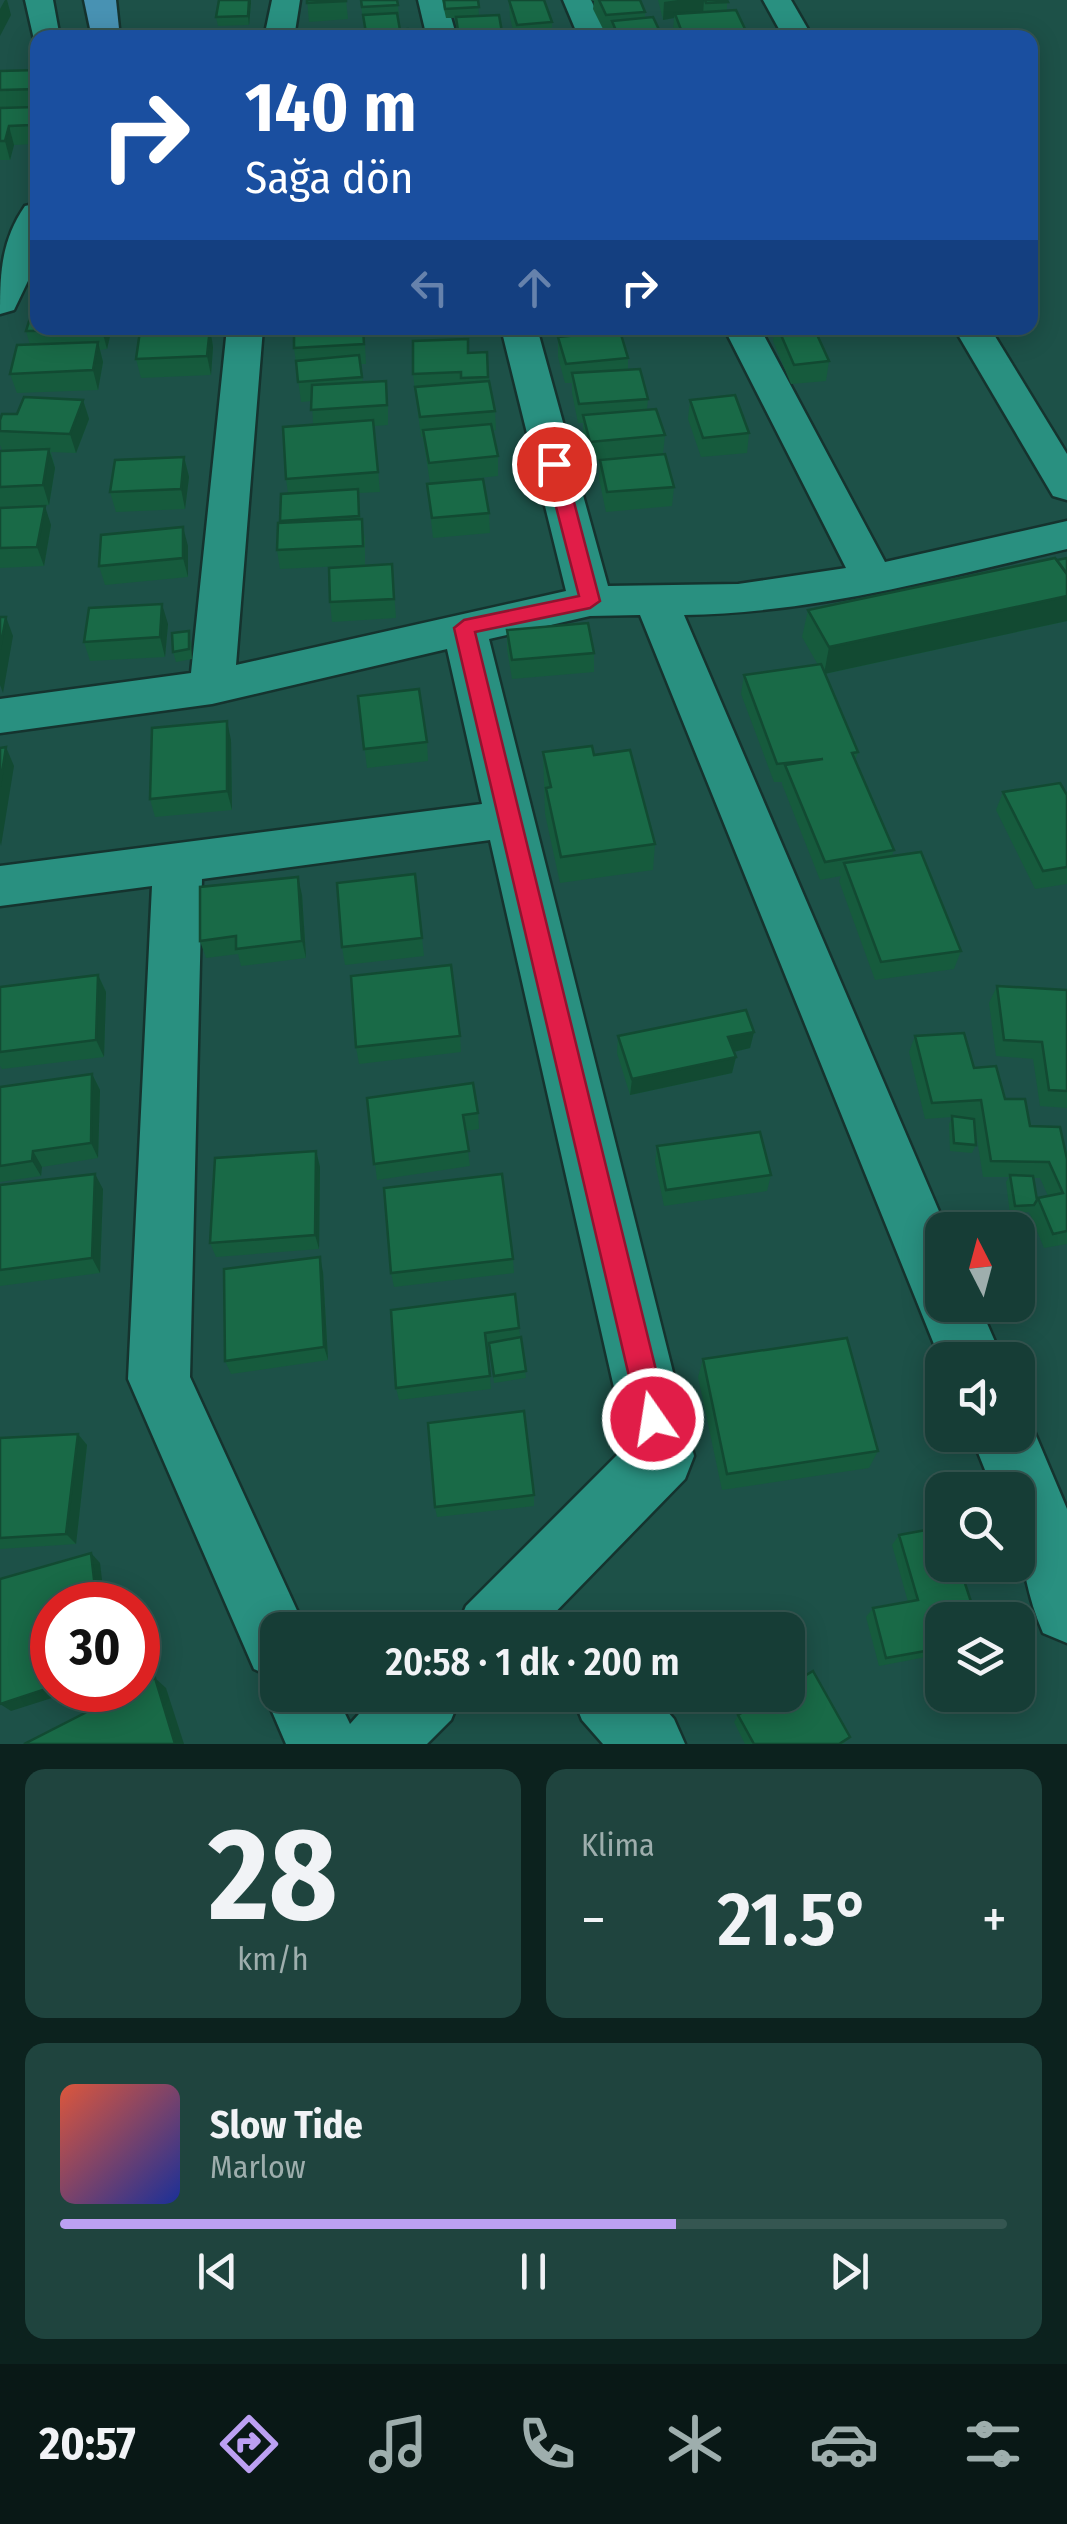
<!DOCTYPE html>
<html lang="tr">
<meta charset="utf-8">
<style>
:root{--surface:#163d36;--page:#1f443e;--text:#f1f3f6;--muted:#9eaead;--line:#355651;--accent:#bca0f2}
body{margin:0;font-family:"Fira Sans Condensed",sans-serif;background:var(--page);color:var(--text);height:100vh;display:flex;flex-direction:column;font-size:38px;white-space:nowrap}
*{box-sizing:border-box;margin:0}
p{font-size:32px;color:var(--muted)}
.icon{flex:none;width:55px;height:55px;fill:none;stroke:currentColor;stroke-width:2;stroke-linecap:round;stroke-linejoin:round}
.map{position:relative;height:1744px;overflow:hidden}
.details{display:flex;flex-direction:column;gap:25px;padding:25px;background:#0c221e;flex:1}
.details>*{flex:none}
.hud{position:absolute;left:30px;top:30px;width:1008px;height:305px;border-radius:20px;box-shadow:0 5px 25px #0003,0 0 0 2px var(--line);background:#1a4fa0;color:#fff;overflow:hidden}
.needle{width:65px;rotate:354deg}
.controls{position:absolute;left:925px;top:1212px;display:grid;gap:20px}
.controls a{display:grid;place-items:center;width:110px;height:110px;border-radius:20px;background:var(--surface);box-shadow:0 5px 25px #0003,0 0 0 2px var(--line);font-size:50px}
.speed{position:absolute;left:30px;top:1582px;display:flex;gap:20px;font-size:50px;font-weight:700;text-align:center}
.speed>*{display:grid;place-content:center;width:130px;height:130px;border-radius:50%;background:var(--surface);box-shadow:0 5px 25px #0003,0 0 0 2px var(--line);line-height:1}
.speed .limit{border:15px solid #d22;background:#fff;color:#111}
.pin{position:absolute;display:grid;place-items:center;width:85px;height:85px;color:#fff;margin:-42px;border:5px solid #fff;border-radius:50%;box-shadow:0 2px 10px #0007}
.me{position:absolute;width:110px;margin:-55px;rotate:347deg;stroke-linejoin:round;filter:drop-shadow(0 0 8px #0008)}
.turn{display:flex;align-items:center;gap:35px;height:210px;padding:0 50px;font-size:45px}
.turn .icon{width:130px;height:130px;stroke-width:2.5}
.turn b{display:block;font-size:70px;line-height:85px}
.lanes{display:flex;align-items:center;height:95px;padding:0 50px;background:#0003;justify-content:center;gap:50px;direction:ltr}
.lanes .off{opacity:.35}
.big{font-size:75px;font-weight:600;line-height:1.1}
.details .widget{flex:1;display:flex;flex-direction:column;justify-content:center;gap:15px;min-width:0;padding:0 35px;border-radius:20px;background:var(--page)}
.details .dial{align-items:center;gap:0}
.dial b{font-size:130px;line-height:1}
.song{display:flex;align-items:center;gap:30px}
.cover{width:120px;height:120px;border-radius:15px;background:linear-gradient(135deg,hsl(10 70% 55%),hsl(230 70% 35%))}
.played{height:10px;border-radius:5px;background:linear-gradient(90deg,var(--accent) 65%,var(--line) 65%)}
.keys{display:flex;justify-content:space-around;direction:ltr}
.heat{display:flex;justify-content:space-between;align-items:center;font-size:55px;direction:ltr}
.details .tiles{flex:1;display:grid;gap:25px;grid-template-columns:1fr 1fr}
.widget:last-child{grid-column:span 2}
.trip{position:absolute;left:260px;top:1612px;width:545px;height:100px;border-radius:20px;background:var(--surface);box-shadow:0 5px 25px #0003,0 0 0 2px var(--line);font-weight:600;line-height:100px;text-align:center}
.menu{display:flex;height:160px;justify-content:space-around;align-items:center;background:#091816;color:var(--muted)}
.menu .icon{width:70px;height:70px}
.menu .on{color:var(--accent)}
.menu b{font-size:45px;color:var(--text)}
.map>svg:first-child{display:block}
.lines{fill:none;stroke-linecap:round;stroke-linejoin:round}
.minor-casing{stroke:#15332e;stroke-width:5}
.tertiary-casing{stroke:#15332e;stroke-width:5}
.trunk-casing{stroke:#15332e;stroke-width:5}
.minor{fill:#299080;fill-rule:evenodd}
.tertiary{fill:#299080;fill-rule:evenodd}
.trunk{fill:#4892b3;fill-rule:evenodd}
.wall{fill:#165b3d;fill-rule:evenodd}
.shaded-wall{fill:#124a32}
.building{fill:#196a47;stroke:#124a32;stroke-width:2.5}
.route{fill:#e11d48;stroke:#92132f;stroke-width:2.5}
</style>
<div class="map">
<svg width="1067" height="1744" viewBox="0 0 1067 1744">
<rect width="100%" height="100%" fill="#1d5148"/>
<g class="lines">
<defs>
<g id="minor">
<polygon points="25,0 53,0 60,38 38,38 35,44"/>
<polygon points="272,0 300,0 294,38 264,38"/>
<polygon points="418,0 446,0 457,38 427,38"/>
<polygon points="563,0 591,0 609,38 579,38"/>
<polygon points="763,0 791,0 813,38 784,38"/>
<path d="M227 328H263L236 665 566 591 501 328H537L608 586 738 584 846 568 724 328H760L885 562 1067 521V549C941 578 814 613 684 615L947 1230H942V1305H979L1003 1360H942V1364L640 615 590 616 489 639 694 1456 685 1479 538 1630H456L466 1606 627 1445 490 840 202 879 190 1377 306 1630H278V1695H336L350 1724 376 1695H461L451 1720 427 1744H286L265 1695 272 1677 254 1669 128 1379 152 886 0 906V866L482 804 447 649 212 704 0 733V699L191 673Z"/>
<polygon points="954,328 990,328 1067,454 1067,500 1053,496"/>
<path d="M1018 1409 1026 1412 1067 1509V1643L1043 1633C1023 1586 1018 1541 1018 1490H993L971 1435H1018Z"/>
<polygon points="572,1695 653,1695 674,1719 685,1744 603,1744 582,1720"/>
</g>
<path id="tertiary" d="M38 203V260L14 310 0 314C0 273 1 241 25 206Z"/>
<polygon id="trunk" points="84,0 116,0 120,38 92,38"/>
</defs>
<use href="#minor" class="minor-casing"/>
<use href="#tertiary" class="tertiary-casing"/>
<use href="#trunk" class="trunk-casing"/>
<use href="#minor" class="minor"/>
<use href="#tertiary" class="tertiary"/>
<use href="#trunk" class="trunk"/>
</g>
<g class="wall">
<polygon points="307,0 346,0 348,19 309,22"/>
<polygon points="360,0 397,0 399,14 397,14 400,30 410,38 366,38"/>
<polygon points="442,0 478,0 479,16 503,38 457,38 456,18 446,18"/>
<polygon points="509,0 552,22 552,38 515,38 510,18"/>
<polygon points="590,0 640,0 645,12 645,18 663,38 611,38 611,32 605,33 593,9 594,1"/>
<polygon points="658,0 727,0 727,11 746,31 745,38 675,38 673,32 674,18 663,20"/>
<polygon points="251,3 249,25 218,26 216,17"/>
<polygon points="38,70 38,108 35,108 38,118 38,134 35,144 14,145 10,160 0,160 0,71"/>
<polygon points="112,328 107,349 100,350 103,362 98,390 17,393 10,374 30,345 26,331"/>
<polygon points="210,328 213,347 211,375 141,378 136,359"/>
<polygon points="364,328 366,364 361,364 363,382 388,401 388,425 374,426 380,492 358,493 360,519 365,538 365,565 280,569 277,550 281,523 281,494 288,493 286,479 313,424 312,401 301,402 294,348"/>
<polygon points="775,328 814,328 829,361 826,381 791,384 773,341"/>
<polygon points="558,337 628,358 628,370 648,399 647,409 665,435 663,454 674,487 672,506 606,512 599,479 600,460 590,461 583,435 583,423 578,423 572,393 572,383 565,383 558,357"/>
<polygon points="487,352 489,381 495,411 496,430 492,431 498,456 498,476 430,483 423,437 421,437 413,374 468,353"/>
<polygon points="83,400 89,419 76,453 51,452 55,468 49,505 0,507 0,451 2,450 0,445 0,420"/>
<polygon points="690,400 749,433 747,453 701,457 688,419"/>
<polygon points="184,457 189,477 185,509 116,512 110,492"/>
<polygon points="427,484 489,513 490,533 433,538"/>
<polygon points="0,508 51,525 44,566 0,568"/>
<polygon points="188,546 188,577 105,585 99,566"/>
<polygon points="1067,558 1067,621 825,674 858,752 855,761 894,850 892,856 961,951 954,969 875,980 839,881 841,876 820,880 782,784 782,782 774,782 741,694 744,675 818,665 802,637 808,610"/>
<polygon points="392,564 396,618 332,622 330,602"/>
<polygon points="168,624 165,657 90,661 84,642"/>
<polygon points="507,630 594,653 594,672 512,679 507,649"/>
<polygon points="191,641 192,659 176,662 173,652"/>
<polygon points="358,696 427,742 428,761 367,768"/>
<polygon points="231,740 232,810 155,817 150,799"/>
<polygon points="543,752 594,755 655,844 653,870 560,883 545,814"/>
<polygon points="1003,792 1067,795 1067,884 1035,889 996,810"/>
<polygon points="415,874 424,956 345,965 342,947"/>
<polygon points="302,895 306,958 241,966 238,954 206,958 200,941"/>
<polygon points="98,975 106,992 104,1057 2,1069 0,1066 0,1052"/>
<polygon points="997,986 1067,990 1067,1108 1040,1106 1033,1059 996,1056 989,1003"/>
<polygon points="754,1032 750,1048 734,1052 736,1057 732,1073 630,1095 617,1053 618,1036"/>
<polygon points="460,1036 461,1052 359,1064 356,1047"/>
<path d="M915 1036 974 1068 1030 1126 1067 1159V1244L1044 1248 1029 1212 1010 1214 1006 1182 1009 1177H983L975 1126 976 1145 972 1153 950 1151 949 1124 952 1117 925 1119 909 1052ZM1033 1178H1040L1048 1196 1037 1200Z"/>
<polygon points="92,1074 100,1090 98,1158 42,1167 41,1176 0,1182 0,1087"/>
<polygon points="367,1098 478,1113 479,1129 465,1131 470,1166 377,1180"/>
<polygon points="657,1146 771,1175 767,1191 664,1206 655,1162"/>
<polygon points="316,1151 320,1167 319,1249 216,1257 210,1243"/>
<polygon points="0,1185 103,1189 100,1273 0,1286"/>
<polygon points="513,1259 514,1273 394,1287 391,1273"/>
<polygon points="323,1272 328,1360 231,1374 225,1361"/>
<polygon points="391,1310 519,1328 526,1378 494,1383 489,1346 487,1346 491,1389 399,1400 396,1388"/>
<polygon points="703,1359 878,1451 869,1468 722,1490 698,1377"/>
<polygon points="78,1434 87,1445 76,1544 0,1549 0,1438"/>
<polygon points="534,1495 534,1506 437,1517 435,1507"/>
<polygon points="899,1535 942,1620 942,1654 879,1666 866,1617 873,1608 908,1602 892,1545"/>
<polygon points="738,1715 850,1737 843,1744 745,1744 734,1722"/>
</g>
<g class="shaded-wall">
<polygon points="5,0 7,0 11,15 0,36 0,9"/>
<polygon points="249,0 251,0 251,3 249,25 248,16"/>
<polygon points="678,0 704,0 703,15 675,14 674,18 663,20 664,2"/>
<polygon points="35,107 38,118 38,134 35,144 30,125"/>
<polygon points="9,126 14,145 10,160 5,141"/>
<polygon points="103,328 112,328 107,349 102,330"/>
<polygon points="210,328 213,347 211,375 207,356"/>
<polygon points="98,342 103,362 98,390 93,370"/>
<polygon points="83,400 89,419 76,453 70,434"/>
<polygon points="49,449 55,468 49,505 43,485"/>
<polygon points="184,457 189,477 185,509 181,489"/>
<polygon points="45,506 51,525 44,566 37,547"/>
<polygon points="183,527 188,546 188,577 183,558"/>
<polygon points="1067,596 1067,621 824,674 829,647"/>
<polygon points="162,604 168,624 165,657 160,637"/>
<polygon points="6,617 13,636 3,693 0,685 0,649"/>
<polygon points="227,721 231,740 232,810 227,791"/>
<polygon points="6,747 14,766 1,846 0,842 0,786"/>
<polygon points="298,877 302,895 306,958 302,941"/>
<polygon points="98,975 106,992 104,1057 96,1040"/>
<polygon points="754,1032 750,1048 725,1054 728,1037"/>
<polygon points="736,1057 732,1073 630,1095 632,1079"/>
<polygon points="92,1074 100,1090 98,1158 91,1143"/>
<polygon points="33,1151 42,1167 41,1176 32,1161"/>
<polygon points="316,1151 320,1167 319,1249 315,1235"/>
<polygon points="95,1174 103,1189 100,1273 92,1258"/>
<polygon points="320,1257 323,1272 328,1360 324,1347"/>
<polygon points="78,1434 87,1445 76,1544 66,1534"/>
<polygon points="91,1553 100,1563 105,1605 97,1605"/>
<polygon points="155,1678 166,1688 184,1744 175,1744"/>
<polygon points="52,1687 52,1690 77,1690 11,1711 0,1704"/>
</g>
<g class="building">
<polygon points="219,0 249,0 248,16 216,17"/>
<polygon points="307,0 346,0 346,1 307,3"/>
<polygon points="361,0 397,0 398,5 362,7"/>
<polygon points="444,0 478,0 479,7 445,9"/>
<polygon points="509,0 544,0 552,22 517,25"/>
<polygon points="599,0 640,0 645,12 606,15"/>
<polygon points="705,0 727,0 728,2 706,3"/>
<polygon points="736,10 746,31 683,35 675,14"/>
<polygon points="397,13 400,30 366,33 363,15"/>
<polygon points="499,15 503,38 459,38 456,17"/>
<polygon points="653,17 663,38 619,38 612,21"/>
<polygon points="408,29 410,38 370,38 369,32"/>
<polygon points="38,70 38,89 0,90 0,71"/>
<polygon points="35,107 30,125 9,126 5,141 0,141 0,108"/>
<polygon points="31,315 38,315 38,328 103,328 102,330 26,331"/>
<polygon points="210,328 207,356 136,359 140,331"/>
<polygon points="294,328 363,328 364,344 294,348"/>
<polygon points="778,328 814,328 829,361 794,365"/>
<polygon points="620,331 628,358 566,364 558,337"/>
<polygon points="468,339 468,353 487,352 488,377 461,378 461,372 413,374 413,341"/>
<polygon points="98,342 93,370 10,374 17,345"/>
<polygon points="359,355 362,377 298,382 296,361"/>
<polygon points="640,369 648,399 579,404 572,373"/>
<polygon points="386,381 387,405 311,410 312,385"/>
<polygon points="489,381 495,411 420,417 415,387"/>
<polygon points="735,395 749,433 703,438 690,400"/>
<polygon points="24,397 83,400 70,434 0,431 0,420 2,414 17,414"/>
<polygon points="656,409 665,435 590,442 583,415"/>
<polygon points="373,420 378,472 286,479 283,427"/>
<polygon points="491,424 498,456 429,463 423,430"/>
<polygon points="49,449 43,485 0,487 0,451"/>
<polygon points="665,454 674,487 607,492 600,460"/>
<polygon points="184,457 181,489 110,492 115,460"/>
<polygon points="483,479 489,513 432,518 427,484"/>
<polygon points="358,489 359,516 280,521 281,494"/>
<polygon points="45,506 37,547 0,548 0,508"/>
<polygon points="362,519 363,546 277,550 278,523"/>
<polygon points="183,527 183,558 99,566 101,535"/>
<polygon points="1055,558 1067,574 1067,596 829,647 808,610"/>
<polygon points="1067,558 1067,574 1057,560"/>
<polygon points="392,564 394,599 330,602 329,568"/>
<polygon points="162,604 160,637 84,642 89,608"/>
<polygon points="0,617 6,617 0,649"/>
<polygon points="588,623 594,653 512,660 507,630"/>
<polygon points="189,631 189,649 173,652 172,633"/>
<polygon points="821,664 858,752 852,753 894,850 825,862 785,765 823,759 777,764 744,675"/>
<polygon points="419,689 427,742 364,749 358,696"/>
<polygon points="227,721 227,791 150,799 152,728"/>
<polygon points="592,746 594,755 630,750 655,844 561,857 546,788 551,787 543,752"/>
<polygon points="6,747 0,786 0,748"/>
<polygon points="1060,783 1067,795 1067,867 1043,871 1003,792"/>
<polygon points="921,852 961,951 881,962 844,863"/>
<polygon points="415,874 422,938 342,947 337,883"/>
<polygon points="298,877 302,941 236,949 236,936 200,941 200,887"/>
<polygon points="451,965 460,1036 356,1047 351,976"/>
<polygon points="98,975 96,1040 0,1052 0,987"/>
<polygon points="997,986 1067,990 1067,1091 1049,1090 1042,1042 1004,1040"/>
<polygon points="746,1010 754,1032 728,1037 736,1057 632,1079 618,1036"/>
<polygon points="964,1033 974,1068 996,1066 1005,1099 1025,1099 1030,1126 1060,1127 1067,1159 1067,1231 1053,1234 1038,1198 1063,1193 1049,1162 991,1161 981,1100 932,1103 915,1036"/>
<polygon points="92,1074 91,1143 33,1151 32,1161 0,1166 0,1087"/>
<polygon points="473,1083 478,1113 463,1115 469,1151 374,1164 367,1098"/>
<polygon points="952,1116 974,1119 976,1145 954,1143"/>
<polygon points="760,1132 771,1175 666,1190 657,1146"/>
<polygon points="316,1151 315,1235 210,1243 215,1158"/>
<polygon points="95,1174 92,1258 0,1270 0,1185"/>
<polygon points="502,1174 513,1259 391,1273 384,1188"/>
<polygon points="1010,1175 1033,1176 1037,1200 1034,1205 1015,1206"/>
<polygon points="320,1257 324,1347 225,1361 224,1269"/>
<polygon points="515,1294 519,1328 485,1333 490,1376 396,1388 391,1310"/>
<polygon points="521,1337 526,1371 494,1376 489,1343"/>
<polygon points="847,1338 878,1451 727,1474 703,1359"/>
<polygon points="524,1411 534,1495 435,1507 428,1423"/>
<polygon points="78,1434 66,1534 0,1538 0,1438"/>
<polygon points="942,1527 942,1565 959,1565 977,1620 942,1620 942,1648 886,1658 873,1608 918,1600 899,1535"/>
<polygon points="91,1553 97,1605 52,1605 52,1687 0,1704 0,1579"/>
<polygon points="813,1671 850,1737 839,1744 754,1744 738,1715 772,1695 788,1695 788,1686"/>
<polygon points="155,1678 175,1744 24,1744 130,1690 138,1690 138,1686"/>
</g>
<polygon class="route" points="554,458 564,464 600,601 590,608 475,632 668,1419 663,1429 653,1433 643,1429 639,1419 454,628 464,620 579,596 545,464"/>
</svg>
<div class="controls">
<a><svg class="needle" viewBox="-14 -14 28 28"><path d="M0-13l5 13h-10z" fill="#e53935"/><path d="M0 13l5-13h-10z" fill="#9eaead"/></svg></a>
<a><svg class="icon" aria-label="sound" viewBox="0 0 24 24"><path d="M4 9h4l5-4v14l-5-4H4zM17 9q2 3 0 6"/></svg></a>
<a><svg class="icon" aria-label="search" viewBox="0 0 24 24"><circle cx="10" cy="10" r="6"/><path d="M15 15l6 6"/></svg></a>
<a><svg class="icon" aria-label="layers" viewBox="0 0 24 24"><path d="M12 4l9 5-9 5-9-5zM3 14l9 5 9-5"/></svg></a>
</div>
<div class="speed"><div class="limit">30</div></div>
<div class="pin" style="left:554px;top:464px;background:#d93025"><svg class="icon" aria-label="arrive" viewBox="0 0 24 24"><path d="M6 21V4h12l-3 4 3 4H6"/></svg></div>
<svg class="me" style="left:653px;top:1419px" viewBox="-20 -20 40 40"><circle r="17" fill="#e11d48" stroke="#fff" stroke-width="3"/><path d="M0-11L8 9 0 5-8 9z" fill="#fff"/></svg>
<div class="trip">20:58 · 1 dk · 200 m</div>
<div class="hud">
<div class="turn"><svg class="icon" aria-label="right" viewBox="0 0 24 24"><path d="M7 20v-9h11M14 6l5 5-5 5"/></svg><div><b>140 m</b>Sağa dön</div></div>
<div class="lanes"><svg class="icon off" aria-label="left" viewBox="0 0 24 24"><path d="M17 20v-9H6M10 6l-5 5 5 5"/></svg><svg class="icon off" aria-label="ahead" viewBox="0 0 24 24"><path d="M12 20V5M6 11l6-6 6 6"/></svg><svg class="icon" aria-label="right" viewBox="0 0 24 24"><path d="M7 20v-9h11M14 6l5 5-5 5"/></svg></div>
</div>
</div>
<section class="details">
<div class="tiles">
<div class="widget dial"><b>28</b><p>km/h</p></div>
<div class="widget"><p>Klima</p>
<div class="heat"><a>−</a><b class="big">21.5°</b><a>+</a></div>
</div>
<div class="widget">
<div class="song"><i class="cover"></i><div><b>Slow Tide</b><p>Marlow</p></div></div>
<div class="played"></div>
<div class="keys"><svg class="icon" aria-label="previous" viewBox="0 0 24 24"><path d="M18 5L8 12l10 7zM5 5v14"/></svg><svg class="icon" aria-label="pause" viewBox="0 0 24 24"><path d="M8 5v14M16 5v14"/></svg><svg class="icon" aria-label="next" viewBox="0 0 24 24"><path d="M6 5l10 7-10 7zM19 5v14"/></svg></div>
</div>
</div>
</section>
<nav class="menu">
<b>20:57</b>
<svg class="icon on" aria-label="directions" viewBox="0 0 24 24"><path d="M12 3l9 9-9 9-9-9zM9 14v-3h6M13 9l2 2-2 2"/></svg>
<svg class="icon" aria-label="music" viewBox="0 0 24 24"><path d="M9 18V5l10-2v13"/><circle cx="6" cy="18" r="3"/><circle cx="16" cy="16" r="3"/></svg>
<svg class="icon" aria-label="phone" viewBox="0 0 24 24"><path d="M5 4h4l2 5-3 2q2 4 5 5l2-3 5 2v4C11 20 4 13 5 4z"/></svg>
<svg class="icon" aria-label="climate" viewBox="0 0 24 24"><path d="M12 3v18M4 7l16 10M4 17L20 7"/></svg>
<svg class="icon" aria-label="car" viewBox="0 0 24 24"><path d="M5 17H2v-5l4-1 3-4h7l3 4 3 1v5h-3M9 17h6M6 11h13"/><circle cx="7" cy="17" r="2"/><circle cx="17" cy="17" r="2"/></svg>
<svg class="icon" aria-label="filters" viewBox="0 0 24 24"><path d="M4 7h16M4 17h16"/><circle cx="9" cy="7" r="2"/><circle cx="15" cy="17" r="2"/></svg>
</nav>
